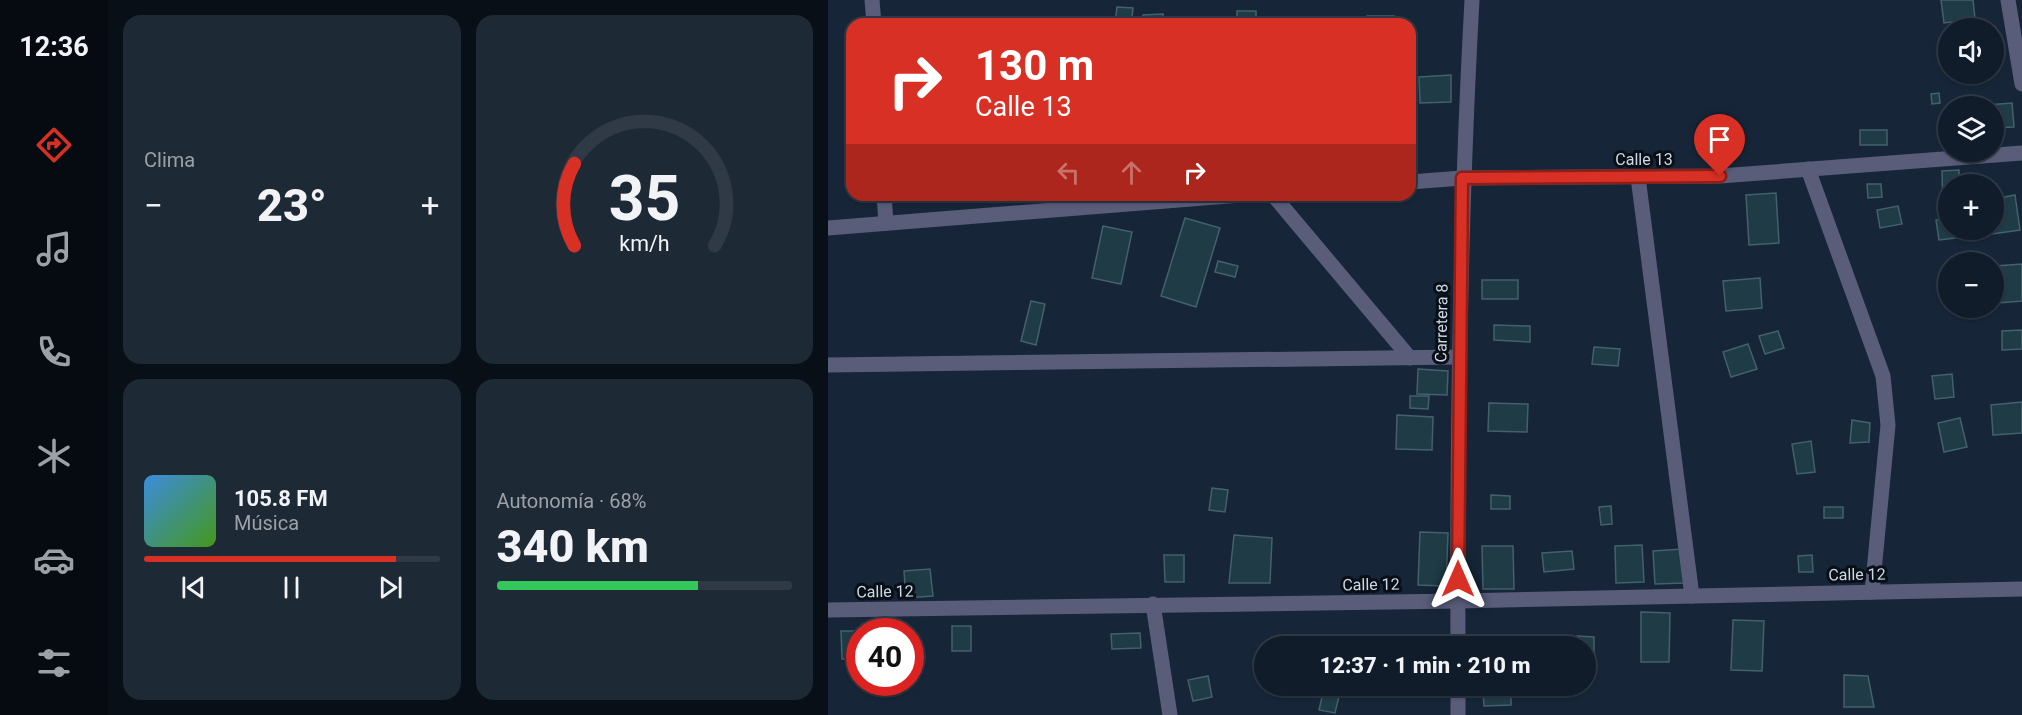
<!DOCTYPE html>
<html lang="es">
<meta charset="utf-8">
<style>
:root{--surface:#101c2a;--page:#1e2936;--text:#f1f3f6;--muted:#9ca1a8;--line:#303a47;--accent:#d93025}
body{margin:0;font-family:Roboto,sans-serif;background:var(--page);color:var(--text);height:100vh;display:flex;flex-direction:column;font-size:22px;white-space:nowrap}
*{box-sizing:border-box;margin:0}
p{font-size:20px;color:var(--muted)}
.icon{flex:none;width:33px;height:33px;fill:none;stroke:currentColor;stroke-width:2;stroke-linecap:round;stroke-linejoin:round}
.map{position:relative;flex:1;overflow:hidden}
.drawer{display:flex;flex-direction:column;gap:15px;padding:15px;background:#090f17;width:720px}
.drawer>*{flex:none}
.hud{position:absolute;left:18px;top:18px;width:570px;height:183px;border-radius:18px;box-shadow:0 2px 4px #0004,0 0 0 2px var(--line);background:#d93025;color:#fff;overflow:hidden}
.tools{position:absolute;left:1110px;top:18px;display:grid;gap:12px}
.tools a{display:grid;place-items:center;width:66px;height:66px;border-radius:50%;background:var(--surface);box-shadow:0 2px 4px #0004,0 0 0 2px var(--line);font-size:30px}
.speed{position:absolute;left:18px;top:618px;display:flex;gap:12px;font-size:30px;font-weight:700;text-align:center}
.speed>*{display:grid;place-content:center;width:78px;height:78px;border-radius:50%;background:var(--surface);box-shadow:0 2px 4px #0004,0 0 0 2px var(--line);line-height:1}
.speed .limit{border:9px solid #d22;background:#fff;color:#111}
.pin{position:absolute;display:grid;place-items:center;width:51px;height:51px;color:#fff;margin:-62px -26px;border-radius:50% 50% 50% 0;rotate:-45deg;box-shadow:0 0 6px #0007}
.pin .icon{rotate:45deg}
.me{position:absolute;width:66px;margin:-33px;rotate:0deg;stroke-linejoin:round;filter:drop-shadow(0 0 4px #0008)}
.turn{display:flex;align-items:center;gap:21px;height:126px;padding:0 30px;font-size:27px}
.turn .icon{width:78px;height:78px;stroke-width:2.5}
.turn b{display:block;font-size:42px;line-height:51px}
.lanes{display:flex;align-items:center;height:57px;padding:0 30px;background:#0003;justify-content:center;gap:30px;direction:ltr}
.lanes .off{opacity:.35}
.big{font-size:45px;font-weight:800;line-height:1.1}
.drawer .card{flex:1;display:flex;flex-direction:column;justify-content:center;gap:9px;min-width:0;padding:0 21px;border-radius:18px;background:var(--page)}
.drawer .dial{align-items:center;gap:0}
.dial svg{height:156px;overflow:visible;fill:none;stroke:var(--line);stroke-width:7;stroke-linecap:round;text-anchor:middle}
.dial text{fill:var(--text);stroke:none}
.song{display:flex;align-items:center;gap:18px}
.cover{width:72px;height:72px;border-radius:9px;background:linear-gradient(135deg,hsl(210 70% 55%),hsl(100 70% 35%))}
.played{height:6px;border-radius:3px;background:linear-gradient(90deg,var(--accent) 85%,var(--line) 85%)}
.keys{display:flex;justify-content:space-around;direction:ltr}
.heat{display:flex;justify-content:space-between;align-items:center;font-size:33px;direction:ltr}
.charge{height:9px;border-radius:4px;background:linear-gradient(90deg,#34c759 68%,var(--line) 0)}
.drawer .tiles{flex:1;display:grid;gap:15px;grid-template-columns:repeat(2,1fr)}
.trip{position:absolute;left:426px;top:636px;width:342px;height:60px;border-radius:30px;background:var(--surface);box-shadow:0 2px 4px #0004,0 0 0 2px var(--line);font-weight:800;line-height:60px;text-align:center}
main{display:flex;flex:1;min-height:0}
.menu{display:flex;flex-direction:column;width:108px;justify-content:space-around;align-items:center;background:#060b11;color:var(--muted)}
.menu .icon{width:42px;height:42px}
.menu .current{color:var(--accent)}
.menu b{font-size:27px;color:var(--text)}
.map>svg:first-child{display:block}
.building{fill:#1e3b46;stroke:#43616c;stroke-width:1.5}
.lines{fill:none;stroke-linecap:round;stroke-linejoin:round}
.minor{stroke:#595d7a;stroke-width:15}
.route-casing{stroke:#8d1f18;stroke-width:15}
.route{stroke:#d93025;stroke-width:10}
.labels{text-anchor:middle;stroke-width:6;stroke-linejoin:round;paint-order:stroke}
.street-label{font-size:16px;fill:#ced8e4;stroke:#080f17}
</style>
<main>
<nav class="menu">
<b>12:36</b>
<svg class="icon current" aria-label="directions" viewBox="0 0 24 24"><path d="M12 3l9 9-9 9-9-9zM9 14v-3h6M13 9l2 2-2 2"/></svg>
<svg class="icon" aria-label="music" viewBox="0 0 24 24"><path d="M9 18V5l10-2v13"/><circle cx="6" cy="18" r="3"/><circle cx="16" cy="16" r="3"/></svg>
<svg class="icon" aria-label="phone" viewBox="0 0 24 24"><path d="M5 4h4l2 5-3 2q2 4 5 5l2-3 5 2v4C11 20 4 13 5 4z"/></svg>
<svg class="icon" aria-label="climate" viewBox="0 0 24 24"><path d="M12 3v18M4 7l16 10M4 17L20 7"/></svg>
<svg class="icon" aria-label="car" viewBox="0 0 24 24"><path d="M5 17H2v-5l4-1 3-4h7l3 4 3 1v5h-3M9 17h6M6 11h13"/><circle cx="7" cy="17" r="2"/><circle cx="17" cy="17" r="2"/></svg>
<svg class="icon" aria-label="filters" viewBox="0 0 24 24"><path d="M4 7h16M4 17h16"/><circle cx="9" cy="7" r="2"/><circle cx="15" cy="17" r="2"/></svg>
</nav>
<section class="drawer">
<div class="tiles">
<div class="card"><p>Clima</p>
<div class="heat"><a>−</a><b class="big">23°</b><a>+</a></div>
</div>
<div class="card dial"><svg viewBox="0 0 100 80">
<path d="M14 69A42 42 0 1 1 86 69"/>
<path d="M14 69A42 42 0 0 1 14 27" stroke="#d93025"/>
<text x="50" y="56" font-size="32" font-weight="700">35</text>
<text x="50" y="72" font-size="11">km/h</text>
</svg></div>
<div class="card">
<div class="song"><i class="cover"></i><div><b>105.8 FM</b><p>Música</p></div></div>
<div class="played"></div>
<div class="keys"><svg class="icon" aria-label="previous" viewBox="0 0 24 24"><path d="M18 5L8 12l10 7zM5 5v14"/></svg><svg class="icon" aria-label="pause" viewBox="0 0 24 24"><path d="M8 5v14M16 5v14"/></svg><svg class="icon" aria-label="next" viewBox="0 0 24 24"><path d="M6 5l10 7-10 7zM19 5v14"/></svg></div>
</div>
<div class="card"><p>Autonomía · 68%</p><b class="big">340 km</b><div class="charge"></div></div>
</div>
</section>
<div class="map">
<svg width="1194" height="715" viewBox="0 0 1194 715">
<rect width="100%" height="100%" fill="#162638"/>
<g class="building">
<polygon points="1113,0 1145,0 1147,19 1116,23"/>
<polygon points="289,7 305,8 304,17 310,18 310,24 287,24"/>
<rect x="409" y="11" width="19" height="13"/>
<polygon points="335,14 335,24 315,24 315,15"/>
<rect x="539" y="16" width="27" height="8"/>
<polygon points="623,75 623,102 592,103 591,77"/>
<polygon points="1111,93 1112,103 1104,104 1103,94"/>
<polygon points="1184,103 1186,127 1166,128 1166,106 1145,106"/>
<rect x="1032" y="130" width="27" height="15"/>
<polygon points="1131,170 1131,184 1120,184 1120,207 1115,208 1114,171"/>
<polygon points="1039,184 1053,184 1054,197 1040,198"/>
<polygon points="948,193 951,243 921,245 918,195"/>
<polygon points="1187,195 1192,230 1150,236 1149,230 1166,230 1166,199"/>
<polygon points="1070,206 1074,224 1052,228 1049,210"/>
<polygon points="357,218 392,228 368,307 333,296"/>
<polygon points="1120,218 1120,230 1126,230 1127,238 1111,240 1108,220"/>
<polygon points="275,226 304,232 293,284 264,278"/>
<rect x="1124" y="257" width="12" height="5"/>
<polygon points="390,261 410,266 407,277 387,272"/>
<polygon points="1194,264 1194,301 1170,303 1168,266"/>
<polygon points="932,278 934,308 898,311 895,281"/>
<rect x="654" y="280" width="36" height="19"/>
<polygon points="203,301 217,304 208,345 193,341"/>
<polygon points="666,325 702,326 702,342 666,340"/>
<polygon points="1194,330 1194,349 1174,350 1174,331"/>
<polygon points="950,331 956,348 937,354 931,336"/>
<polygon points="920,344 929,369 903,377 895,352"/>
<polygon points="766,347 792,349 790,366 764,364"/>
<polygon points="590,369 620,371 619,395 589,394"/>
<polygon points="1124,374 1126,397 1107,399 1104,376"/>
<polygon points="582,396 601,396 600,409 582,408"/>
<polygon points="1194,402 1194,433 1165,435 1163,405"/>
<polygon points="661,403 700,404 699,432 660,431"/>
<polygon points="569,415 605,417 604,450 568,449"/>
<polygon points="1132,418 1139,447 1116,452 1110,423"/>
<polygon points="1024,420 1042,423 1041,442 1022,443"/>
<polygon points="983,441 987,472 969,474 964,444"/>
<polygon points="384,488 400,490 397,512 381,510"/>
<polygon points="663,495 682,496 682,509 663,509"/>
<polygon points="783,506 784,524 773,525 771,507"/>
<rect x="996" y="507" width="19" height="11"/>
<polygon points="592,532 620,533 618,586 590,585"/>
<polygon points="406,535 444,538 442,583 401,583"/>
<polygon points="814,545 816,582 788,583 787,546"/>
<polygon points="654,546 685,546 686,589 655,589"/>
<polygon points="854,549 856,583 827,584 825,551"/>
<polygon points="744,551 746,569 716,572 714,553"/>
<polygon points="336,555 356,555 356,582 337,582"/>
<polygon points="984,555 985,572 971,572 970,556"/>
<polygon points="102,569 105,596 78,598 76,571"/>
<polygon points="813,612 842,613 841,662 813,662"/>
<polygon points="905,620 936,621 934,671 903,670"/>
<rect x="124" y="626" width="19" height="25"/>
<polygon points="13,631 41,631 32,632 32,659 14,659"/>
<polygon points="312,633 313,648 284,649 283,634"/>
<polygon points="749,636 766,637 766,653 758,653 758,646 748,646"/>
<rect x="758" y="668" width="4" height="16"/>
<polygon points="1016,675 1040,676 1046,707 1016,707"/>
<polygon points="380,676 384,697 365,701 360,680"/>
<polygon points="496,688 512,692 507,713 491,710"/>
<polygon points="683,691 683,705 656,706 655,692"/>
</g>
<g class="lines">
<g class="minor">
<polyline points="44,0 46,24"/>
<polyline points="1180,0 1194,84"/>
<polyline points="980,169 1055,376 1060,425 1044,592"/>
<polyline points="810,177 864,596"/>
<polyline points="582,182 634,178 892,176 1194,153"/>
<polyline points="56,195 58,223"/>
<polyline points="445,195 582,358"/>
<polyline points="0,228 413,195"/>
<polyline points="0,365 631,357"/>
<polyline points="325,604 342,715"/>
<polyline points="0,610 630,601 1194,589"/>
<path d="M630 646C629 431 632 216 644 0"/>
<polyline points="630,686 630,715"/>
</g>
</g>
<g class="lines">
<defs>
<polyline id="route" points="630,579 634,178 892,176"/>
</defs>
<use href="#route" class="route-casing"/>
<use href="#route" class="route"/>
</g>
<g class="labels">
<g class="street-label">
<text x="816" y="165">Calle 13</text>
<text transform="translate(613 323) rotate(-89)" y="6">Carretera 8</text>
<text transform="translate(1029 574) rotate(-1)" y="6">Calle 12</text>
<text transform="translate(543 584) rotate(-1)" y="6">Calle 12</text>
<text transform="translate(57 591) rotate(-1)" y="6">Calle 12</text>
</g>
</g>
</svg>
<div class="tools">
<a><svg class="icon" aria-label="sound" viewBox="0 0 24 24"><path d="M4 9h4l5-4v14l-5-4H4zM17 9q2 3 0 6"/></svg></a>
<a><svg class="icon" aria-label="layers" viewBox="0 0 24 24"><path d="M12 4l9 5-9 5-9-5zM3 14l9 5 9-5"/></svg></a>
<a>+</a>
<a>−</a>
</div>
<div class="speed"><div class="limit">40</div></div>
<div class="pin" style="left:892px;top:176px;background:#d93025"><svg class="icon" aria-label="arrive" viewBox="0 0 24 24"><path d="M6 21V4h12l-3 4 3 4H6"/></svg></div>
<svg class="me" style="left:630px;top:579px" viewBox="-20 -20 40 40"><path d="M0-17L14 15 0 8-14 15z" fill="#d93025" stroke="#fff" stroke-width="4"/></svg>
<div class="trip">12:37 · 1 min · 210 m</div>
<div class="hud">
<div class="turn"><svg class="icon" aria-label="right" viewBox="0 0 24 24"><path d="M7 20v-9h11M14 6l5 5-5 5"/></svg><div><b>130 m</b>Calle 13</div></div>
<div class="lanes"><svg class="icon off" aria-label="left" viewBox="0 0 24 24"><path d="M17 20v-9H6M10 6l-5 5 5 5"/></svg><svg class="icon off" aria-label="ahead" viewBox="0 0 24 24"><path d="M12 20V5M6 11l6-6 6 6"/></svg><svg class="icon" aria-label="right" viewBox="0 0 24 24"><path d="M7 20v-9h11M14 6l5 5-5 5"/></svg></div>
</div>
</div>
</main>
